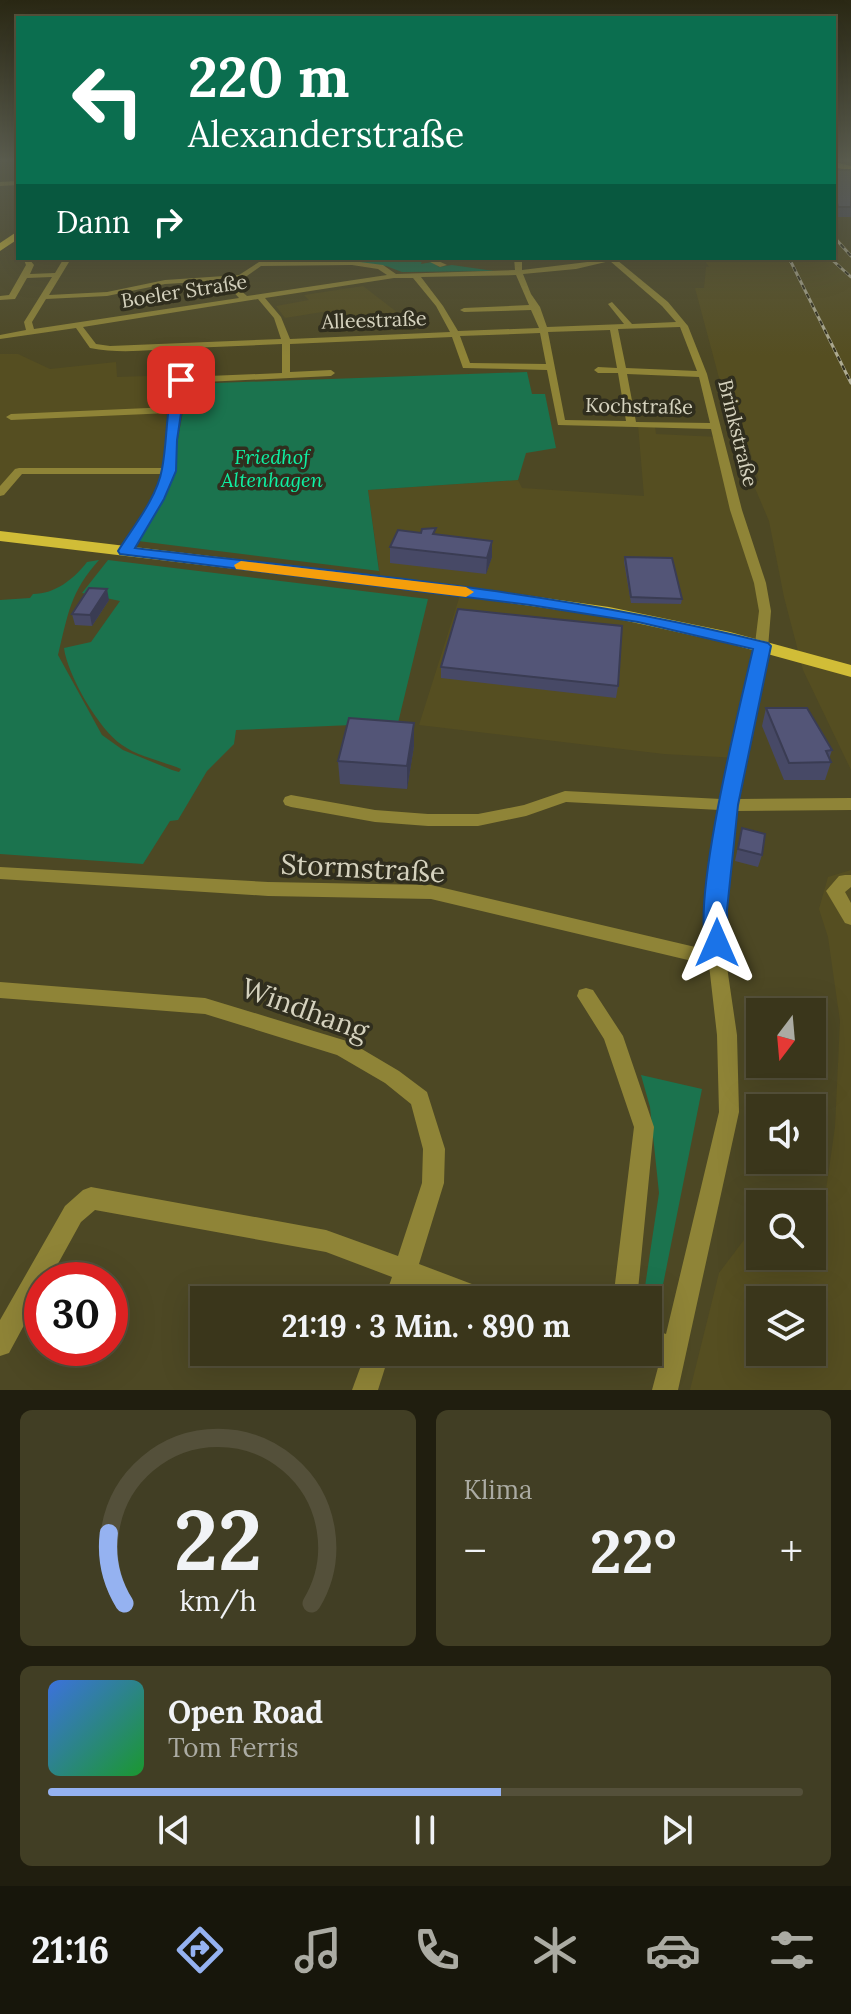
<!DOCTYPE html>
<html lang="de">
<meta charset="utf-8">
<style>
:root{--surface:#3a361b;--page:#413e24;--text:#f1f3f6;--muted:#ababa3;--line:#54503a;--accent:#95b2f1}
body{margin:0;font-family:Lora,serif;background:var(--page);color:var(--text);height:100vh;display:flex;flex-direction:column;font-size:30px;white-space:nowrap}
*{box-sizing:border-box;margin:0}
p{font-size:26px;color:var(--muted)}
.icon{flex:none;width:44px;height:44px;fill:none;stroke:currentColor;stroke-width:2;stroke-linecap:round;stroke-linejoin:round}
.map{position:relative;height:1390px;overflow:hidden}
.sheet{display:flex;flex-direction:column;gap:20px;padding:20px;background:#201e0f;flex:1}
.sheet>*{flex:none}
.banner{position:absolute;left:16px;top:16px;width:820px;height:244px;border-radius:0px;box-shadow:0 8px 32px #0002,0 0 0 2px var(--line);background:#0b6e4f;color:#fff;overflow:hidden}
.needle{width:52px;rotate:196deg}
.fabs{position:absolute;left:746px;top:998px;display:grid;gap:16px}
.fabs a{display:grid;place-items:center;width:80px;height:80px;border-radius:0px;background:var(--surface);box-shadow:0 8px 32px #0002,0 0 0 2px var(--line);font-size:40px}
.speed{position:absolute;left:24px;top:1262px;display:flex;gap:16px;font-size:40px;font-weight:700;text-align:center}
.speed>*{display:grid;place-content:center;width:104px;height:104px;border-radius:50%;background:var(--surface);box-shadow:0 8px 32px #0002,0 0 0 2px var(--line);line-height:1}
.speed .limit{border:12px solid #d22;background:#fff;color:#111}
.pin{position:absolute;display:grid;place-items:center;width:68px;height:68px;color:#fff;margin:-34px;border-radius:16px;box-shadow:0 4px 12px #0006}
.me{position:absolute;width:88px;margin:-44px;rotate:0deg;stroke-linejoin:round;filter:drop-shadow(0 0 6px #0008)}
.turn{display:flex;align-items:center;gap:28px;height:168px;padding:0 40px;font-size:36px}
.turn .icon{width:104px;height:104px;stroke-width:2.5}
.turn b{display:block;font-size:56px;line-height:68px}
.then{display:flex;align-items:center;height:76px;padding:0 40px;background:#0003;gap:16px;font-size:30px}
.big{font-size:60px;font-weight:700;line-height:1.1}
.sheet .widget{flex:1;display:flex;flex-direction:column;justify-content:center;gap:12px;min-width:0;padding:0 28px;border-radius:12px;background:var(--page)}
.sheet .dial{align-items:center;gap:0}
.dial svg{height:208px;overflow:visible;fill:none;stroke:var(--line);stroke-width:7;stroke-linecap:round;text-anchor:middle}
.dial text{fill:var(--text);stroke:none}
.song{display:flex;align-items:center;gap:24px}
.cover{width:96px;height:96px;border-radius:12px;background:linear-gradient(135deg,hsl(220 70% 55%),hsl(130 70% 35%))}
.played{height:8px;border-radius:4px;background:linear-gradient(90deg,var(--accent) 60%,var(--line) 60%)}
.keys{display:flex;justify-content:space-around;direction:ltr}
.heat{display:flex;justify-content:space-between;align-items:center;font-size:44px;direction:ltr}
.sheet .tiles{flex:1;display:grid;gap:20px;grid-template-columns:1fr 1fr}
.widget:last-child{grid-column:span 2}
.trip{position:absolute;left:190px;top:1286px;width:472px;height:80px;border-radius:0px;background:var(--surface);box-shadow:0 8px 32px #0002,0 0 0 2px var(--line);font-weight:700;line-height:80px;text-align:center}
.tabs{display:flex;height:128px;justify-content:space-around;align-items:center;background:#17160b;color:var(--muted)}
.tabs .icon{width:56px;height:56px}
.tabs .selected{color:var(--accent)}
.tabs b{font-size:36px;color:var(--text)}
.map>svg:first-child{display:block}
.built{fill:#554e21;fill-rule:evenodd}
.green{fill:#1b734e}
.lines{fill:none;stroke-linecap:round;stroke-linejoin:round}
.minor{fill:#8f8437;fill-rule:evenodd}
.major{fill:#d1bd37;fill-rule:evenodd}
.rail-casing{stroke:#aeab92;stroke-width:3}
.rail{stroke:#302e1e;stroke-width:2;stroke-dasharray:5;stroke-linecap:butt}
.wall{fill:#474966}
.shaded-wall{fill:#3a3c53}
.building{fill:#535577;stroke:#3a3c53;stroke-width:2}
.route{fill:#1a73e8;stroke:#114b97;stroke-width:2}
.slow{fill:#f59e0b}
.labels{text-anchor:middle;stroke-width:7;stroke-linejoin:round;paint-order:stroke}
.far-street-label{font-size:20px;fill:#d5d2be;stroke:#302e1e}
.far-park-label{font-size:20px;font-style:italic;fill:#0ff0a2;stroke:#302e1e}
.near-street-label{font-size:28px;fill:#d5d2be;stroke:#302e1e}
</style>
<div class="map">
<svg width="851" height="1390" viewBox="0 0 851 1390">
<rect width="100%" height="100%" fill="#4d4824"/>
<g class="built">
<polygon points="834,233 851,252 851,770 803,670 784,597 769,521 752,481 759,481 750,451 736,450 734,446 739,444 734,431 738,429 722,389 695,288 704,288 706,267 709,267 703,258 834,258"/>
<polygon points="363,286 402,316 354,318 322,312 285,318 276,306 309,300 304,295"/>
<polygon points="0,354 18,354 50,369 116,362 117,377 177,375 169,471 19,471 0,493"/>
<polygon points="638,425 655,426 656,434 718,437 765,611 738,758 664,754 419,725 461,592 381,582 368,490 518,480 522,488 644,496"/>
<path d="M851 870V1390H690L719 1273 756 1224 760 1222V1256H812V1204H798L826 1190 835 1127 840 1021 828 937 819 909 828 877ZM760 1300H812V1352H760Z"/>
</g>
<g class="green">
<polygon points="250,258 411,258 422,261 421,264 432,262 439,267 452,265 494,271 402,272 386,266 306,263 304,259 303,264 266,262"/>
<polygon points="527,372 532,394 545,394 556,448 526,453 518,480 368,490 379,571 138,541 170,483 188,384"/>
<path d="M99 560C70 592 68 615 58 655L102 735 123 750 172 770 179 772 181 769C162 761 139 757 122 745 99 730 67 674 64 648L91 642 120 601 82 593 108 560 428 599 398 723 236 730 234 744 207 771 178 820 170 821 143 864 0 854V600L30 598 33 594C55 594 74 579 87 562Z"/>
<polygon points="641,1075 702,1089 655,1325 648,1323 648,1300 643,1300 659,1193 650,1107"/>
</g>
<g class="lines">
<g class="minor">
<polygon points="18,181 18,185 0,186 0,182"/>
<path d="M64 258H137L141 260 137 262H69L49 295 107 292 165 280 239 275 259 262 352 261 383 265 396 274 515 270 514 258H522V270L620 258 617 260 668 302 688 326 707 374 742 510 766 583 771 611 767 660 737 799 851 798V810L735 811 725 910 726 960 737 1035 739 1112 678 1390H652L661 1356 648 1352V1328L666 1334 719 1112 717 1035 709 965 431 899 268 896 0 879V867L268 882 431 885 708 950 707 910 720 810 566 802 526 816 478 826H428L375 822 291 807 285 805 283 801 285 797 291 795 375 810 428 814H478L524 805 565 791 721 799 753 660 759 611 754 583 730 510 711 429 558 425 547 370 463 368 452 337 290 344V372L331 370 335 373 331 376 184 383 175 440 174 471 162 499 132 551 126 555 122 553 120 551 152 499 162 474H22L4 495 0 496V486L15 469 19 468H164L165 440 170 413 11 420 6 417 11 414 171 407 181 348C151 350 120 354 90 348L76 328 0 339V335L26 330 24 322 52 277 27 278 15 299 0 300V296L9 295 26 265 24 260H30L34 265 30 274 55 273ZM610 261 662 306 676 322 632 324 612 302 608 304 624 324 547 327 540 307 531 294 523 274 576 269ZM352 265 378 269 387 275 247 296 239 289 240 281 261 266ZM516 275 529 305 464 308 460 310 464 312 531 310 539 328 458 331 443 306 421 277ZM394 278H413L436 306 450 332 290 339 281 317 265 298ZM233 280 231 289 239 298 34 329 32 322 46 299 107 296 165 284ZM258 299 274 318 281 339 110 346 96 344 83 327ZM680 327 697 371 626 368 618 329ZM610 330 617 368 598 367 594 370 598 373H618L626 421 565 420 548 332ZM540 333 546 364 470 363 460 336ZM282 344V373L185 377 190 348ZM627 374 699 377 710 423 636 422Z"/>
<polygon points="422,258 432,258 447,265 440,267"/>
<polygon points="845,875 851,875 851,887 845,892 851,903 851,925 845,923 826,891 839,876"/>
<polygon points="0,982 205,998 350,1042 399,1071 427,1092 445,1149 444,1183 419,1264 493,1292 497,1300 453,1300 413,1285 408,1300 384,1300 392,1277 326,1252 95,1210 81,1222 49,1280 42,1280 42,1292 9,1353 0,1356 0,1320 65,1206 83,1190 91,1187 326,1230 398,1256 422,1183 423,1149 411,1104 385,1083 337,1055 205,1014 0,998"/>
<polygon points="586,988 593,990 623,1036 654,1127 637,1300 613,1300 634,1127 604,1039 577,996 579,990"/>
<polygon points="366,1352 390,1352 378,1390 352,1390"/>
</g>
<g class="major">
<polygon points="834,162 851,166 851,171 834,167"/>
<polygon points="18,231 18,239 0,251 0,243"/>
<polygon points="0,531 461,586 609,607 730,632 851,665 851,677 727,643 609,617 461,596 0,541"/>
</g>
<defs>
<g id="rail">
<polyline points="834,237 851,256"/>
<polyline points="789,258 851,383"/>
<polyline points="830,258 851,277"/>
</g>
</defs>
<use href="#rail" class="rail-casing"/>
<use href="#rail" class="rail"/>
</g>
<g class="wall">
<polygon points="834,170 851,170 851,217 836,217 834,209"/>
<polygon points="436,534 492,541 492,557 486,574 390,563 390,547"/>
<polygon points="625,557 682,599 681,604 631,603 624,562"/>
<polygon points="109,600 92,626 75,625 72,614"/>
<polygon points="441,667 618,686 616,698 441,678"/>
<polygon points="766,708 832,750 829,759 831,762 825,780 784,780 762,726"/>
<polygon points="414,746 407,789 340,784 338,761"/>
<polygon points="742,828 762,855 758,867 735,861"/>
</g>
<g class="shaded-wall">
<polygon points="492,541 492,557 486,574 487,558"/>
<polygon points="107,589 109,600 92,626 90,615"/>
<polygon points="414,723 414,746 407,789 407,766"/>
</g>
<g class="building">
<polygon points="834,170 851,170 851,207 838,207 834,190"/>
<polygon points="436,528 433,534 492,541 487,558 390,547 398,530 421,533 422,529"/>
<polygon points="625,557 672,558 682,599 631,597"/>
<polygon points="89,588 107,589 90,615 72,614"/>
<polygon points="458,609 622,626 618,686 441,667"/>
<polygon points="766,708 807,708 832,750 826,751 831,762 789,763"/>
<polygon points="349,718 414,723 407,766 338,761"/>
<polygon points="742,828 765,834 762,855 738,849"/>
</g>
<linearGradient id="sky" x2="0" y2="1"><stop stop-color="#2a2814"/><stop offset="0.45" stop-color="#5c5e50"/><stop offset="1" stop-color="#5c5e50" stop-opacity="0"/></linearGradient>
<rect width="851" height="356" fill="url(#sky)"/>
<path class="route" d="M176 378 186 380 177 440 176 471 164 499 135 548C347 573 561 591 768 643L771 646 738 805 727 910 728 943 725 950 717 953 708 950C688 911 741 701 753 649L638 622 530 605 120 554 118 551C133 527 157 498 162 469 168 439 165 406 176 378Z"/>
<polygon class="slow" points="241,561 466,587 474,592 466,597 236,569 234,565"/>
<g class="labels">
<g class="far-street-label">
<text transform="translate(184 291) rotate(-9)" y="7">Boeler Straße</text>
<text transform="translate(374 320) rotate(-2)" y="7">Alleestraße</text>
<text transform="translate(639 406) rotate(1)" y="7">Kochstraße</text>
<text transform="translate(738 433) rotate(76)" y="7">Brinkstraße</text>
</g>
<g class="far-park-label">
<text x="272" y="464">Friedhof<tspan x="272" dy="23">Altenhagen</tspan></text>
</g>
<g class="near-street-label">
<text transform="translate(363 868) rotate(3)" y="10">Stormstraße</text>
<text transform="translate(305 1009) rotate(20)" y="10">Windhang</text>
</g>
</g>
</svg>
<div class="fabs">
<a><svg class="needle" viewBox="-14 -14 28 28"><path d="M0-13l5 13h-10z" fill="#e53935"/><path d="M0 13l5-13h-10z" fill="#ababa3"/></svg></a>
<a><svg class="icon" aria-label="sound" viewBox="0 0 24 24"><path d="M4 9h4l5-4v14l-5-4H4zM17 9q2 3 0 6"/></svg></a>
<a><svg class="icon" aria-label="search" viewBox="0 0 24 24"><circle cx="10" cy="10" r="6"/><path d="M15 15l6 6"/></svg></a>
<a><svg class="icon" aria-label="layers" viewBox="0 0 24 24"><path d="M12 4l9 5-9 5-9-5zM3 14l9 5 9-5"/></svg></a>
</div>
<div class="speed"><div class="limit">30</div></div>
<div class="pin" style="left:181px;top:380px;background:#d93025"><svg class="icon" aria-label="arrive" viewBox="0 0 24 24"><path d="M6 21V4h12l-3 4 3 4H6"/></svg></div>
<svg class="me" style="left:717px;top:943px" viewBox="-20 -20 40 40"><path d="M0-17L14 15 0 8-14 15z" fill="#1a73e8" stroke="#fff" stroke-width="4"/></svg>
<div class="trip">21:19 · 3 Min. · 890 m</div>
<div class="banner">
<div class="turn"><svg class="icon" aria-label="left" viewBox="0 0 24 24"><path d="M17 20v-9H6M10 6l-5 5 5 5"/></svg><div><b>220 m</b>Alexanderstraße</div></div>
<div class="then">Dann<svg class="icon" aria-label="right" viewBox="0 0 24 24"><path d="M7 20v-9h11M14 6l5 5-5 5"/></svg></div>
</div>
</div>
<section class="sheet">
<div class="tiles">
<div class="widget dial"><svg viewBox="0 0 100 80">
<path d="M14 69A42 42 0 1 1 86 69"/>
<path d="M14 69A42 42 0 0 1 8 42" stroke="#95b2f1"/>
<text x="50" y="56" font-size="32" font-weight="700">22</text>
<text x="50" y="72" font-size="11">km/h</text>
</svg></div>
<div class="widget"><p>Klima</p>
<div class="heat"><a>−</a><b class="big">22°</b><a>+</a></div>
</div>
<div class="widget">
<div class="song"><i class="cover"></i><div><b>Open Road</b><p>Tom Ferris</p></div></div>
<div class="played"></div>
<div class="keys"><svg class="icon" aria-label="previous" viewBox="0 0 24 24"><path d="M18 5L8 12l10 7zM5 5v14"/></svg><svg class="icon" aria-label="pause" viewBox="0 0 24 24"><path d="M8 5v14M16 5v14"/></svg><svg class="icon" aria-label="next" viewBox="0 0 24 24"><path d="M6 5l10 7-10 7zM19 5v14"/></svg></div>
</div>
</div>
</section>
<nav class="tabs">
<b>21:16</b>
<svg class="icon selected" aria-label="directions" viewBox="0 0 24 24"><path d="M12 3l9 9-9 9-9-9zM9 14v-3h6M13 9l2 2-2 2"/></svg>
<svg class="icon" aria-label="music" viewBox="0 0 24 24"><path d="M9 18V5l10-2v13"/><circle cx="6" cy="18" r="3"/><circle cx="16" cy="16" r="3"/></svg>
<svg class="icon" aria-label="phone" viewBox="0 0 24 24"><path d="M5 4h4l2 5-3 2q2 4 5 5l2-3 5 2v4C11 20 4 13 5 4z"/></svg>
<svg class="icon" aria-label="climate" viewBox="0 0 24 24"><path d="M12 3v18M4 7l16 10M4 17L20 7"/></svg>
<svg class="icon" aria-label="car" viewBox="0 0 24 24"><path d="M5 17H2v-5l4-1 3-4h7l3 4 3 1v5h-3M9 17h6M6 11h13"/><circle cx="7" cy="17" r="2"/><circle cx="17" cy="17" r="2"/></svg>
<svg class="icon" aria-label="filters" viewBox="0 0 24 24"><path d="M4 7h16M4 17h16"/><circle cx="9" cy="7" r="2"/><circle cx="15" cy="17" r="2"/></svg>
</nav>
